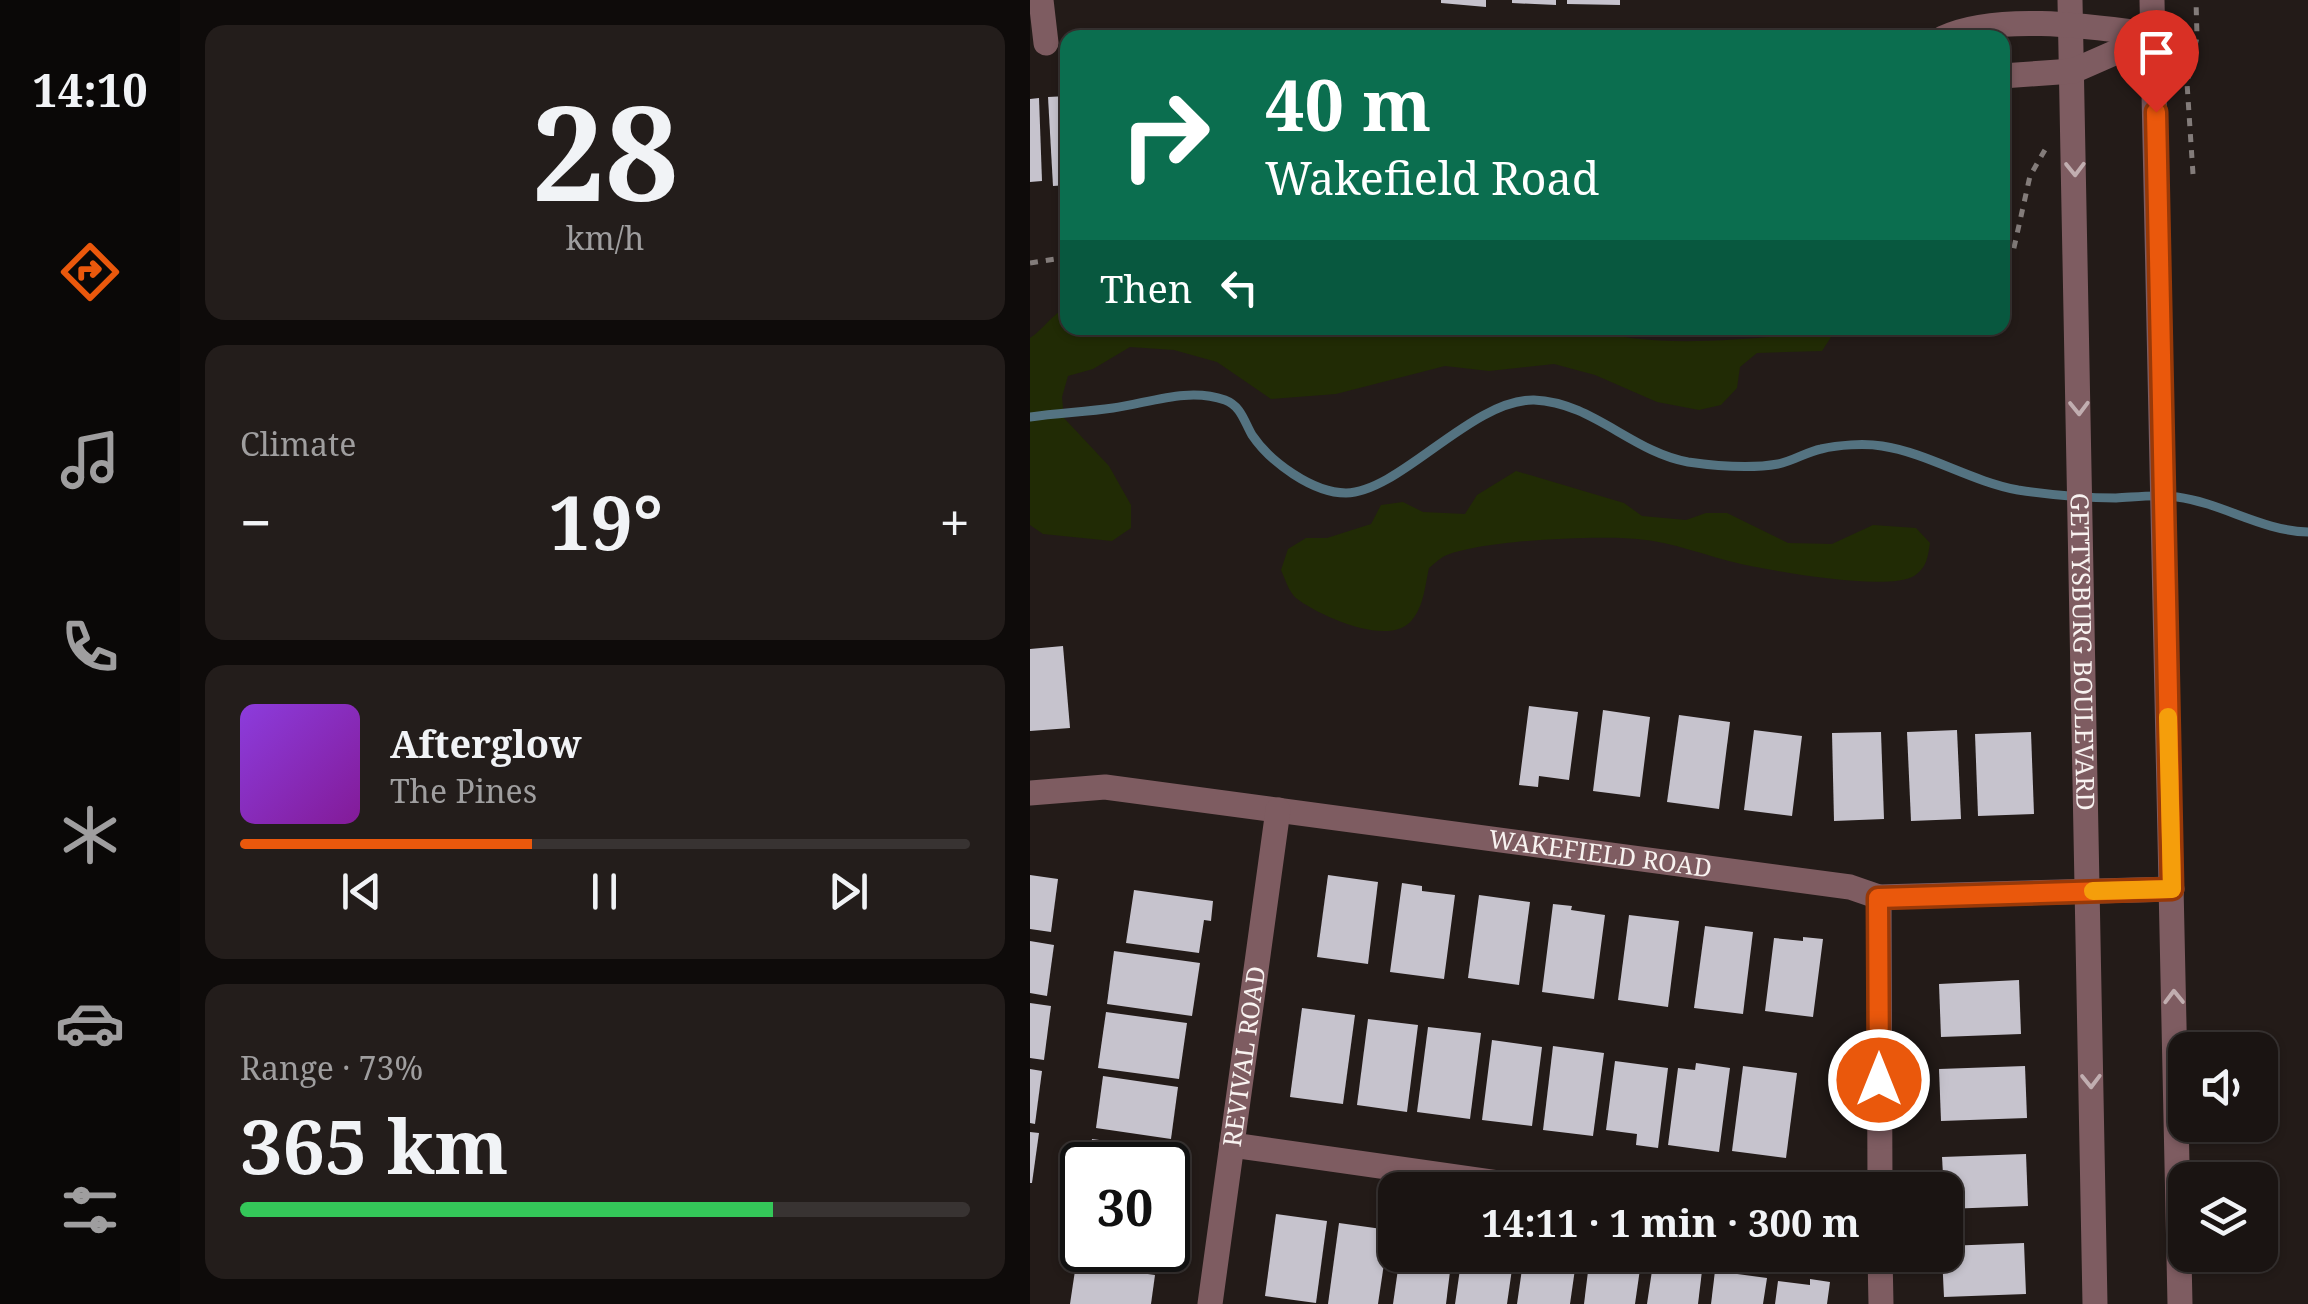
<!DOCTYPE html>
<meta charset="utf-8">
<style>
:root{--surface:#1a1412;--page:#231d1b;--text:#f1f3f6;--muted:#9f9e9f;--line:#383332;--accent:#ea580c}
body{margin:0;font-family:"Noto Serif",serif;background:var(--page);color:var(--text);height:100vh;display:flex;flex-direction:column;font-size:38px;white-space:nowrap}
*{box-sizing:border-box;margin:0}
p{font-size:32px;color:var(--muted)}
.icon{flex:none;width:55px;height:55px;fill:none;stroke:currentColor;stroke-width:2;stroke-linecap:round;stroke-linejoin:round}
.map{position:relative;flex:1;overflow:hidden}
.drawer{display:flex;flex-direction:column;gap:25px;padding:25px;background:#0e0b0a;width:850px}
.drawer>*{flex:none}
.guide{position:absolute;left:30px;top:30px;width:950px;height:305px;border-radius:20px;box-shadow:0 2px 8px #0004,0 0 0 2px var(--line);background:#0b6e4f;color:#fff;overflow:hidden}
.fabs{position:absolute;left:1138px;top:1032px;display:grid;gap:20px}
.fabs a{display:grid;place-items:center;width:110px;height:110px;border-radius:20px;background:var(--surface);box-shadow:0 2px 8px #0004,0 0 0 2px var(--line);font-size:50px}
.speed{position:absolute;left:30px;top:1142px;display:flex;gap:20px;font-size:50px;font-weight:700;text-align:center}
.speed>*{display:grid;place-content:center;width:130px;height:130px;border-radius:50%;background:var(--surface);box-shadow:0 2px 8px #0004,0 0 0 2px var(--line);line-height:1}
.speed .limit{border:5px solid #111;border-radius:15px;background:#fff;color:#111}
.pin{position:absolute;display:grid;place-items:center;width:85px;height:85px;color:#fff;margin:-102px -42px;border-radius:50% 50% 50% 0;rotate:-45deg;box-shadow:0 0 10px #0007}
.pin .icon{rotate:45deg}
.me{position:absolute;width:110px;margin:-55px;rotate:0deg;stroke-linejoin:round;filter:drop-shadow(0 0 8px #0008)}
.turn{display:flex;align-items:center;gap:35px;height:210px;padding:0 40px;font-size:45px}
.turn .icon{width:130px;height:130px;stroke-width:2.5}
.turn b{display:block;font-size:70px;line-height:85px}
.then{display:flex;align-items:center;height:95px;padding:0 40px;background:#0003;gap:20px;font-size:38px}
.big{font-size:75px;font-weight:700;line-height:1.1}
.drawer .widget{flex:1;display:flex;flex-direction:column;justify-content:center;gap:15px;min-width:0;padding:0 35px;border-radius:20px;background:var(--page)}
.drawer .dial{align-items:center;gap:0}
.dial b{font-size:130px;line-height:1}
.song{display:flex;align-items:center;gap:30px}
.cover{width:120px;height:120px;border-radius:15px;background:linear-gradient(135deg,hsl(270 70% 55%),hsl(290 70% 35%))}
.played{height:10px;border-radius:5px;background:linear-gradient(90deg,var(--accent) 40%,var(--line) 40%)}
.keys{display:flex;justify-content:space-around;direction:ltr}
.heat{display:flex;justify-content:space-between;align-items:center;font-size:55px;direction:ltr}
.charge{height:15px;border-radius:8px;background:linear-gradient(90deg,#34c759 73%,var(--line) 0)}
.trip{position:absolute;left:348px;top:1172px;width:585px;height:100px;border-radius:20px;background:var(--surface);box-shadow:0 2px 8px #0004,0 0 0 2px var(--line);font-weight:700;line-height:100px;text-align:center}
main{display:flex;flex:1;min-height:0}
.tabs{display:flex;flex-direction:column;width:180px;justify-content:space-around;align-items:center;background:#0a0807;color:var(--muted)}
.tabs .icon{width:70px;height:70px}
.tabs .current{color:var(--accent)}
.tabs b{font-size:45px;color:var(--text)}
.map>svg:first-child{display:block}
.green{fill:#212b05}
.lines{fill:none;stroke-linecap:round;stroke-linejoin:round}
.stream{stroke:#547381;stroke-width:9}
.building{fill:#c6c3cd}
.path{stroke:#837c7a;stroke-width:5;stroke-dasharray:8 8;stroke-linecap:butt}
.minor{stroke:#7e5c61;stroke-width:25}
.oneway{stroke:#c1aeb0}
.route-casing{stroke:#983908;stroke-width:25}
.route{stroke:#ea580c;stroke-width:18}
.slow{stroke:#f59e0b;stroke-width:18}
.labels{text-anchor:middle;stroke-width:10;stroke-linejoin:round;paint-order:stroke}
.street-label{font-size:25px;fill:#f8f2f0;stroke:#231b18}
</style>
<main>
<nav class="tabs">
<b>14:10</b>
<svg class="icon current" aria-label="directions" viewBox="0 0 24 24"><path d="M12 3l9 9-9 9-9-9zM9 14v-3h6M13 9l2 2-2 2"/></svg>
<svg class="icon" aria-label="music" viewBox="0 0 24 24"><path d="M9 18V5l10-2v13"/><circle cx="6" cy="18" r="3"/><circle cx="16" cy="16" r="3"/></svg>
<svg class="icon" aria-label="phone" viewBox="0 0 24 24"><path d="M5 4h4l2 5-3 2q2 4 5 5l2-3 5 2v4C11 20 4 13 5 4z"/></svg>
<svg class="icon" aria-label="climate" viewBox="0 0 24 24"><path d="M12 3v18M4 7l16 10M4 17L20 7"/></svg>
<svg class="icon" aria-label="car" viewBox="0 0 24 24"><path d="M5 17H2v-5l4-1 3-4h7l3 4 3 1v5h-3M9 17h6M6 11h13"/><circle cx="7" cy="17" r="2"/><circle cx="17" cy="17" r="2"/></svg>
<svg class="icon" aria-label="filters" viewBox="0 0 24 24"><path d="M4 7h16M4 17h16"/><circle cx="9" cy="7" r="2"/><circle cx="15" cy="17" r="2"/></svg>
</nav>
<section class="drawer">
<div class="widget dial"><b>28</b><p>km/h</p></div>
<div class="widget"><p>Climate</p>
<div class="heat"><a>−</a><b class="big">19°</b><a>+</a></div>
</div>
<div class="widget">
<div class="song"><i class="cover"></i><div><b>Afterglow</b><p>The Pines</p></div></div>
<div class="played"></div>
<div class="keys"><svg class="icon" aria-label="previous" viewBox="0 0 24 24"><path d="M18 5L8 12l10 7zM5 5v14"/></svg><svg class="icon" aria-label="pause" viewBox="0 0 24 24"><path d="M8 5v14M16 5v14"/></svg><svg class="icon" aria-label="next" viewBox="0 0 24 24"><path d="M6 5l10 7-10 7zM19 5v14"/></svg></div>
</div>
<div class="widget"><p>Range · 73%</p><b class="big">365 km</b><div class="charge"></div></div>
</section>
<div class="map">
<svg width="1278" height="1304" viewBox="0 0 1278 1304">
<rect width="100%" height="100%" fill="#231b18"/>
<g class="green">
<path d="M37 307 38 328H558C623 352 735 337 805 331L792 351 727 353 710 367 707 388 691 405 669 410 627 402 565 375 524 364 459 371 415 366 306 394 241 399 187 362 144 350 100 347 63 369 38 376 32 397 34 418 79 466 101 505V528L82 541 13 534 0 525V338C15 328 21 315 37 307Z"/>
<path d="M486 471 594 503 612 516 656 520 676 513H697L758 543 802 544 843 525 886 528 900 543C898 556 897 568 884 576 856 592 744 571 711 564 676 556 643 542 607 539 566 535 455 540 417 555 411 557 404 564 399 568 395 585 394 606 382 620 360 648 289 616 266 598 259 592 255 579 251 570L258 549 276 538H297L341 524 351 505 373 502 393 512 435 514 447 495Z"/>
</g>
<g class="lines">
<path class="stream" d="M0 417C28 413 55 412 83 408 119 403 158 387 195 400 211 406 214 421 222 435 240 462 283 493 316 493 370 492 442 399 504 400 562 402 602 452 658 462 686 466 720 469 748 464 764 461 776 452 791 449 808 445 834 443 852 446 898 453 940 481 988 490 1021 495 1053 498 1086 498 1106 497 1127 494 1147 497 1192 503 1232 531 1278 532"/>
</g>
<g class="building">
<polygon points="411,0 456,0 456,7 411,3"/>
<polygon points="482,0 526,0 526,5 482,3"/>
<polygon points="537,0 590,0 590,5 537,4"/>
<polygon points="38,96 38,185 23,186 18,97"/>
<polygon points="9,98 12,181 0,182 0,99"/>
<polygon points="33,646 40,728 0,731 0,649"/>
<polygon points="499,706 548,712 539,780 509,776 508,787 489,785"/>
<polygon points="573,710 620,717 610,797 563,791"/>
<polygon points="649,715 700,722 689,809 637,802"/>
<polygon points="724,730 772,736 762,816 714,810"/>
<polygon points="927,730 931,819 881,821 877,732"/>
<polygon points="851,732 854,819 804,821 802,733"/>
<polygon points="1001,732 1004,814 948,816 945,734"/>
<polygon points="0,875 28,879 21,932 0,929"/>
<polygon points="298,875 348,882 338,964 287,957"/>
<polygon points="372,883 392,886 392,891 425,895 414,979 360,972"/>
<polygon points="104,890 183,901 181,921 174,920 169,953 96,943"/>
<polygon points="449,895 500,902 489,985 438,978"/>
<polygon points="523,904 542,906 541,910 575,915 564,999 512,992"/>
<polygon points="599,915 649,921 638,1007 588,1000"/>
<polygon points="675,926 723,932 713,1014 664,1008"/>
<polygon points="773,937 793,939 783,1017 735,1011 744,938 773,941"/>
<polygon points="0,941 24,945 17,996 0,993"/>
<polygon points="84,951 170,963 162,1016 77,1004"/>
<polygon points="989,980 991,1034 911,1037 909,984"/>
<polygon points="0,1003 21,1006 14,1060 0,1058"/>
<polygon points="272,1008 325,1015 313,1104 260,1097"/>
<polygon points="76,1012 157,1023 149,1079 68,1068"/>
<polygon points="338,1019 388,1025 377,1112 327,1105"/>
<polygon points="398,1027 451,1033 440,1119 387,1112"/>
<polygon points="462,1040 512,1047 502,1126 452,1120"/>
<polygon points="523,1046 574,1053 563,1136 513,1130"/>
<polygon points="585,1061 638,1068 628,1148 606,1145 607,1134 576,1130"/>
<polygon points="666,1063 700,1068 689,1152 638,1145 648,1068 665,1070"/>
<polygon points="713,1066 767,1073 756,1158 702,1151"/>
<polygon points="995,1066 997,1118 911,1121 909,1069"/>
<polygon points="0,1069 12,1071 5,1124 0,1123"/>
<polygon points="73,1076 148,1087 141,1139 66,1128"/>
<polygon points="0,1132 9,1133 2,1183 0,1183"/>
<polygon points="62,1139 143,1150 140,1173 138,1165 59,1165"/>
<polygon points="996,1154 998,1206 915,1209 912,1157"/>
<polygon points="49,1200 52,1201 52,1250 132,1250 130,1266 42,1253"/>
<polygon points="246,1214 297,1221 286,1303 235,1296"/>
<polygon points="309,1223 359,1230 348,1304 298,1304"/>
<polygon points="994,1243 996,1294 914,1297 912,1255 915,1255 915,1246"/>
<polygon points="370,1255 422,1255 416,1304 363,1304"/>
<polygon points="432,1255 484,1255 477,1304 425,1304"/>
<polygon points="494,1255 547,1255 540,1304 487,1304"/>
<polygon points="560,1255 611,1262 605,1304 554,1304"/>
<polygon points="46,1264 125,1275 121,1304 40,1304"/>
<polygon points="623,1264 672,1271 668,1304 617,1304"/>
<polygon points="685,1271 737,1278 733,1304 681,1304"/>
<polygon points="780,1279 800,1282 797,1304 745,1304 748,1281 780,1285"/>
</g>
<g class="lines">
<g class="path">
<polyline points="1163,174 1157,83 1167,37 1166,0"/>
<polyline points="972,257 983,252 1000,176 1016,148"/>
<polyline points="0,263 38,257"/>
</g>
<g class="minor">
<polyline points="11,0 16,43"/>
<path id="s1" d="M1040 0 1065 1304"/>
<polyline points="1122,0 1150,1304"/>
<path d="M913 38C969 12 1065 27 1125 35"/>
<polyline points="972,76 1043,71 1125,35"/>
<path id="s2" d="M0 793 75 787 820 887 849 897 1142 889"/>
<polyline points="849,897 850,1190"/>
<polyline points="202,1145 518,1190"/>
<polyline points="850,1255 851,1304"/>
<path id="s3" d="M180 1304 248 810"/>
</g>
</g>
<defs><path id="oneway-chevron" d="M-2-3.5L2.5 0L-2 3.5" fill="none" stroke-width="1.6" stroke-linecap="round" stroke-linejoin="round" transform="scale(2.5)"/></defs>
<g class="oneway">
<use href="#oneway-chevron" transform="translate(1045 169) rotate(89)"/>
<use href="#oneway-chevron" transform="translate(1049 408) rotate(89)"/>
<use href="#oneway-chevron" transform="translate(1144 997) rotate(-91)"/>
<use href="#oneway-chevron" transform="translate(1061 1081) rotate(89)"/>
</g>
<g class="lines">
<defs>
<polyline id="route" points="849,1080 848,898 1142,889 1126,112"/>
</defs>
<use href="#route" class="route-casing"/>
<use href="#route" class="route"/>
<polyline class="slow" points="1063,891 1142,889 1138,717"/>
</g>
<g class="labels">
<g class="street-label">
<text dy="9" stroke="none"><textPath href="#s1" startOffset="652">GETTYSBURG BOULEVARD</textPath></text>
<text dy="9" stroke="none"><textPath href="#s2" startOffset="575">WAKEFIELD ROAD</textPath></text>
<text dy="9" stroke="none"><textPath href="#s3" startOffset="250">REVIVAL ROAD</textPath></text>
</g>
</g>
</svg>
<div class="fabs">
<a><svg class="icon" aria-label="sound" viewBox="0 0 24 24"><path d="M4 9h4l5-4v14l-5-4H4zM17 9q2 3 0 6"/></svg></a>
<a><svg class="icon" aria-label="layers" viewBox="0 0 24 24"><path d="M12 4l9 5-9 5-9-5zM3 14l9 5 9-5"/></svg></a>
</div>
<div class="speed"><div class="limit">30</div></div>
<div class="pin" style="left:1126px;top:112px;background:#d93025"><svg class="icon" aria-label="arrive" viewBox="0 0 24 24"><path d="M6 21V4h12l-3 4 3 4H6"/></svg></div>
<svg class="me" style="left:849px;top:1080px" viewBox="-20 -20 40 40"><circle r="17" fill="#ea580c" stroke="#fff" stroke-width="3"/><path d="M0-11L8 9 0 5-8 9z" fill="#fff"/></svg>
<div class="trip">14:11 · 1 min · 300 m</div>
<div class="guide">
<div class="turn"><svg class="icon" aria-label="right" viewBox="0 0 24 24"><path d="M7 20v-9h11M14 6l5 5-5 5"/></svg><div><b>40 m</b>Wakefield Road</div></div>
<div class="then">Then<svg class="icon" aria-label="left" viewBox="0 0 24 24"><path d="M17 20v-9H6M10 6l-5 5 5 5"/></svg></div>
</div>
</div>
</main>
